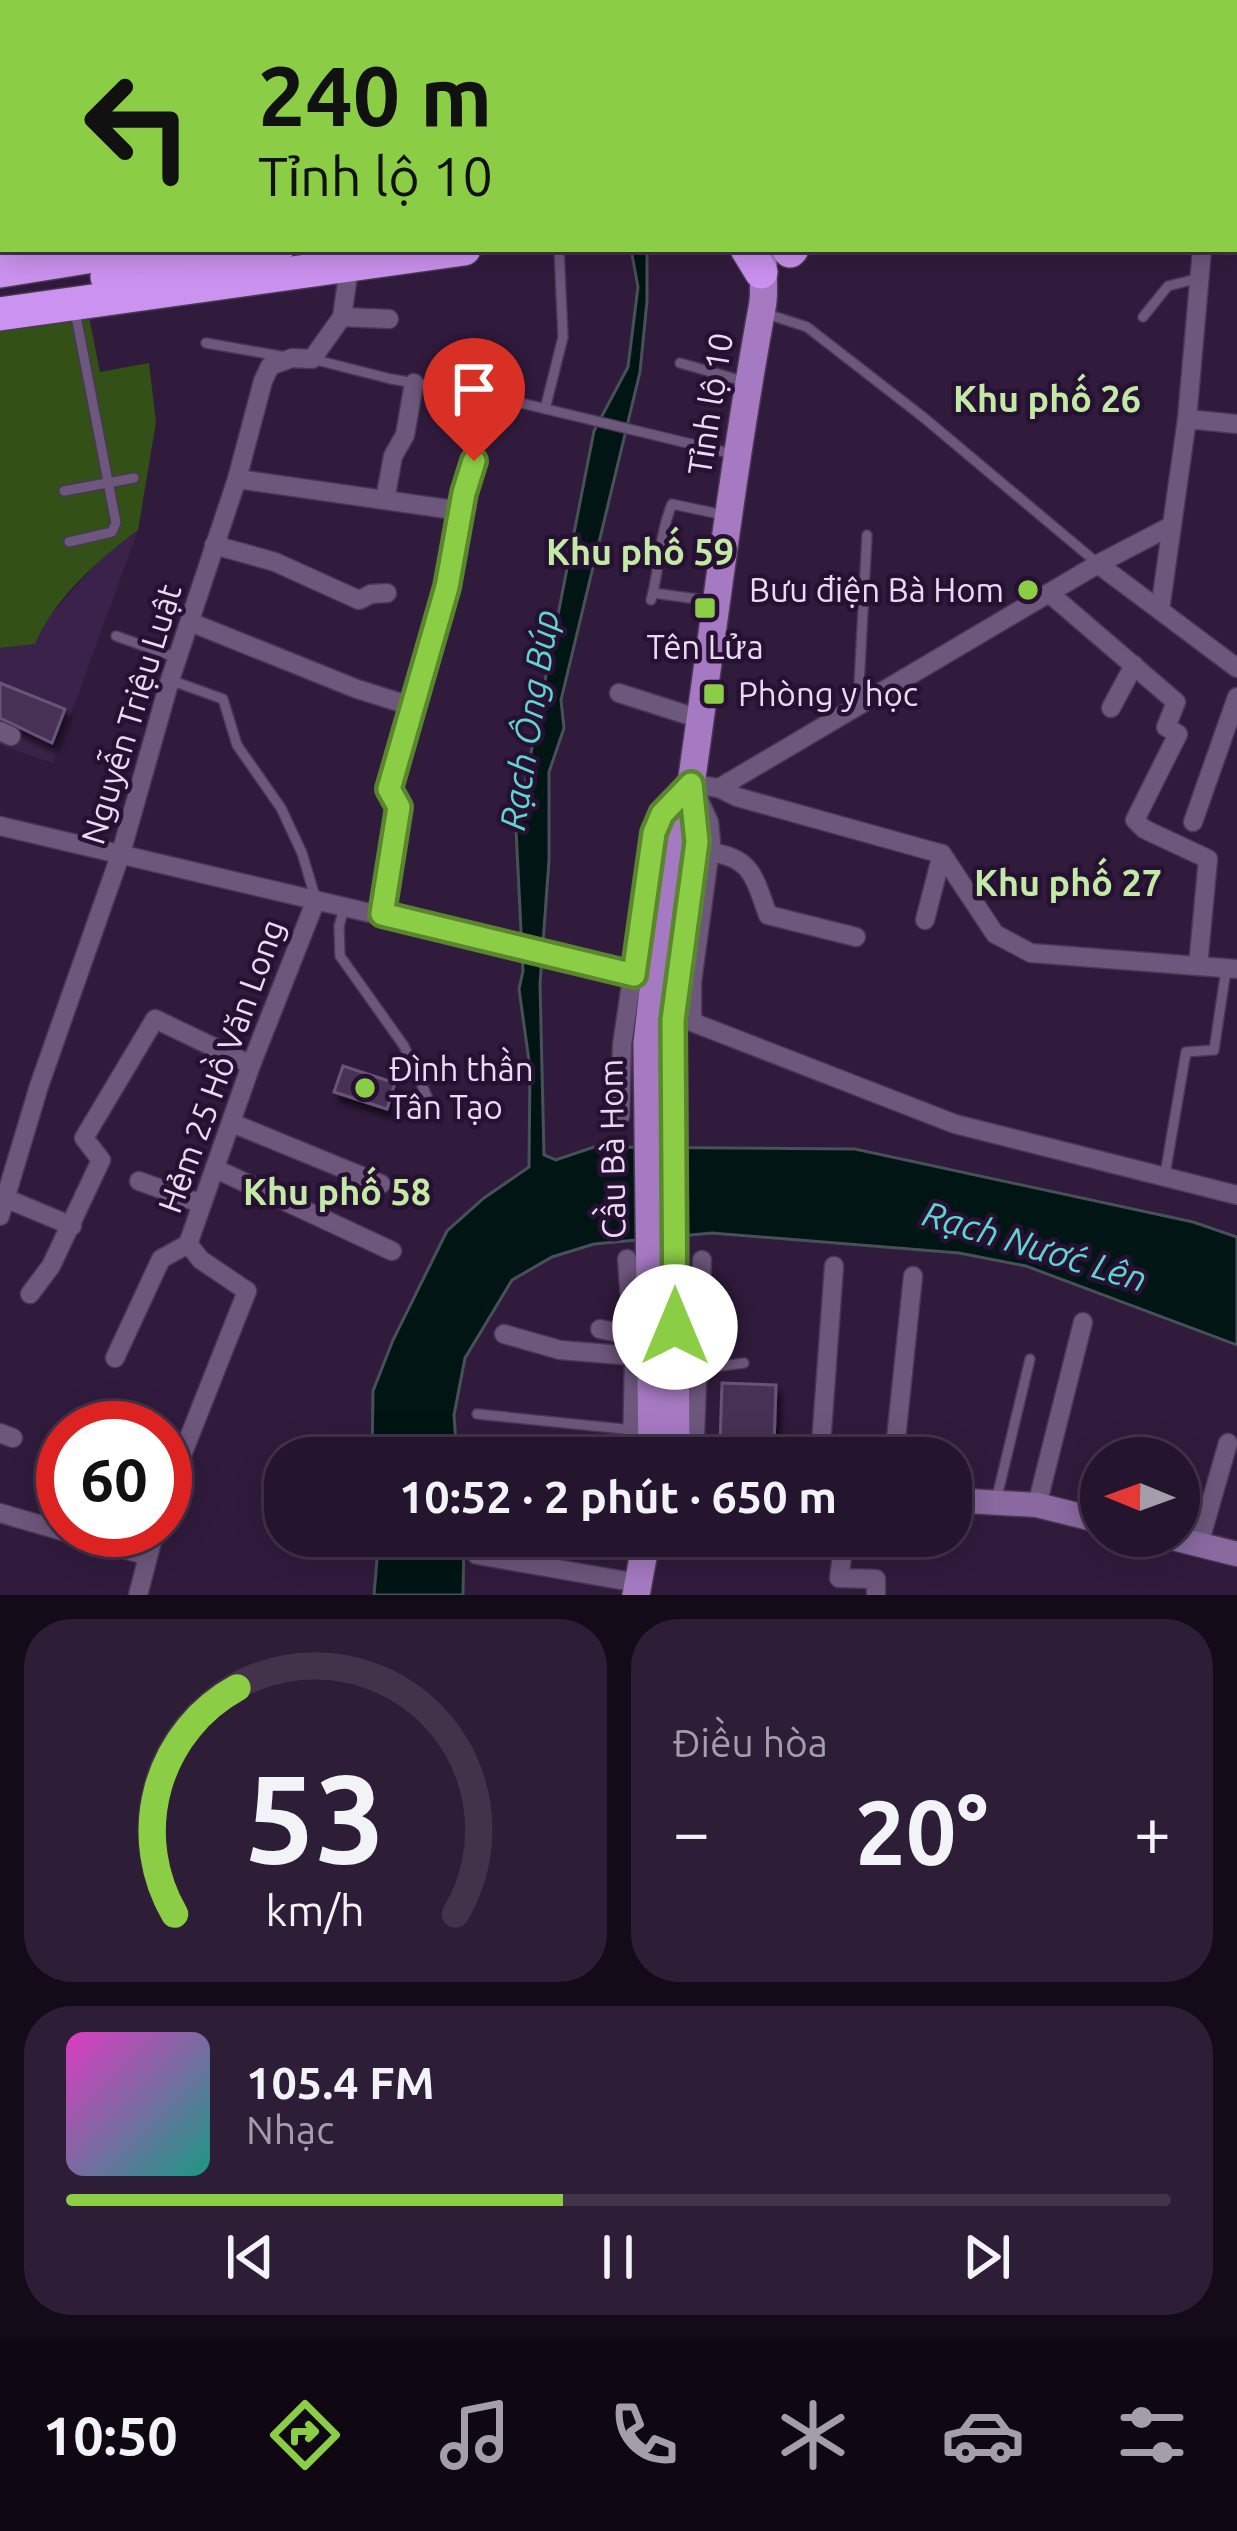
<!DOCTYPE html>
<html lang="vi">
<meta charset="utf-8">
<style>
:root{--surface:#25142e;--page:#2d1d36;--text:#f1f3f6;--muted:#a39eaa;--line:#42334a;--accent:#8bce46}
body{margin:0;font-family:Ubuntu,sans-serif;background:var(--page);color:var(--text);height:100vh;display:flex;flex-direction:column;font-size:45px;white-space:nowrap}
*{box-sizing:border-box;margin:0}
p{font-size:39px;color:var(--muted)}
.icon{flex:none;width:66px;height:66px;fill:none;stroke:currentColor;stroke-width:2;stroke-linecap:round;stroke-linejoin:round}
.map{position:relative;height:1595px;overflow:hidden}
.details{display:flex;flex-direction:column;gap:24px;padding:24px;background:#140b19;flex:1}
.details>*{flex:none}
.banner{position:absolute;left:0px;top:0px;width:1239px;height:252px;box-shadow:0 6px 30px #0003,0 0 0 3px var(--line);background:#8bce46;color:#111;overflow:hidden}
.needle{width:78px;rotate:271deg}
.fabs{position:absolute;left:1080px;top:1437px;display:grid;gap:24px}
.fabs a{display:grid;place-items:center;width:120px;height:120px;border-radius:50%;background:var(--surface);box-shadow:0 6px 30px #0003,0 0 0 3px var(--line);font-size:60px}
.speed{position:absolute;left:36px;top:1401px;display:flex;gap:24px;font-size:60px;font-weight:700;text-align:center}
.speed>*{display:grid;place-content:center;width:156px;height:156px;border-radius:50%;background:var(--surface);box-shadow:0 6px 30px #0003,0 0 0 3px var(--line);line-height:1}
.speed .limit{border:18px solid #d22;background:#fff;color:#111}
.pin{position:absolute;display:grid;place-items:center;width:102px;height:102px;color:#fff;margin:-123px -51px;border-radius:50% 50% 50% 0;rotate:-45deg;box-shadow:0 0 12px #0007}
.pin .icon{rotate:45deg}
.me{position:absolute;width:132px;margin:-66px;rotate:0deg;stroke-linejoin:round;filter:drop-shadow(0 0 9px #0008)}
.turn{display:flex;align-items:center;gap:42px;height:252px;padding:0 60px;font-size:54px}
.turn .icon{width:156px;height:156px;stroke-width:2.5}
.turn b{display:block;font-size:84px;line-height:102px}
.big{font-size:90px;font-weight:600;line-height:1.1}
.details .tile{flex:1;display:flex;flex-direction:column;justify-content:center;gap:18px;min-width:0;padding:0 42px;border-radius:48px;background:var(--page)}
.details .dial{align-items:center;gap:0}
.dial svg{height:312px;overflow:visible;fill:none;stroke:var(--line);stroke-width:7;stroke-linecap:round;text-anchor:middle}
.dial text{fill:var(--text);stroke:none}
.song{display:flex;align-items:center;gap:36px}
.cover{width:144px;height:144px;border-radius:18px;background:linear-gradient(135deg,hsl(310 70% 55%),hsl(170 70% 35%))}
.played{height:12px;border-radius:6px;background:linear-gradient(90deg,var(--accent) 45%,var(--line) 45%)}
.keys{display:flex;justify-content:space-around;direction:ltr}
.heat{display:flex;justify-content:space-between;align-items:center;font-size:66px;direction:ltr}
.details .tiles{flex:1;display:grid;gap:24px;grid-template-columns:1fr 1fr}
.tile:last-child{grid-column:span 2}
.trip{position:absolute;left:264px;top:1437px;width:708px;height:120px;border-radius:48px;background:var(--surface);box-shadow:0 6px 30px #0003,0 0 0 3px var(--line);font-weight:600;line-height:120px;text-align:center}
.dock{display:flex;height:192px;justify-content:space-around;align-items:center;background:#0f0812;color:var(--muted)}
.dock .icon{width:84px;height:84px}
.dock .selected{color:var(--accent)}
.dock b{font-size:54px;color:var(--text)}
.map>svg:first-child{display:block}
.built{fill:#3b224a}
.green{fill:#335016}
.water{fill:#011514;stroke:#475157;stroke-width:3}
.building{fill:#473155;stroke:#6a5379;stroke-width:3;filter:url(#shadow)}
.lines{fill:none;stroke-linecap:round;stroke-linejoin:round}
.lane-casing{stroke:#4a3855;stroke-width:12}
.street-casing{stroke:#4a3855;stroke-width:21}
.secondary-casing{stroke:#4a3855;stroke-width:27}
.primary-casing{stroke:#4a3855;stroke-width:30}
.highway-casing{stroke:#4a3855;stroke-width:36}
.lane{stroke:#6e577d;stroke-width:9}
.street{stroke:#6e577d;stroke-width:18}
.secondary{stroke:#8a69a0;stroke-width:24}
.primary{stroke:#a67ac2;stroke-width:27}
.highway{stroke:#cc92f0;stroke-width:33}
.route-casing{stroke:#5a862e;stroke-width:30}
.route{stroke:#8bce46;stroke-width:21}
.poi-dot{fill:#8bce46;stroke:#271133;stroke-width:4.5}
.labels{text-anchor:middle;stroke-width:9;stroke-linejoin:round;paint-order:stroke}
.street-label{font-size:33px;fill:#e9dcf2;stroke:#271133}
.poi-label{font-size:33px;fill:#e9dcf2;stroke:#271133;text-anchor:start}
.neighbourhood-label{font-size:36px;font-weight:bold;fill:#c3eaa4;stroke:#271133}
.water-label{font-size:36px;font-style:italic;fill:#5fd5d0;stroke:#271133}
</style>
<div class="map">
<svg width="1237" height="1595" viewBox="0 0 1237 1595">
<defs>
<filter id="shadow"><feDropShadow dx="4.5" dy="8" stdDeviation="3" flood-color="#0009"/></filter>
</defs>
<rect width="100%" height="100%" fill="#311b3d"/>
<polygon class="built" points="138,530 53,763 0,745 0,648 35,644 46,620 103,556"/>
<path class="green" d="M88 312 100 372 149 363 156 422 138 530C98 560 55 597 35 644L0 648V325Z"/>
<g class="water">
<polygon points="631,249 647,249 647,301 640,372 561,700 564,728 549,772 549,860 540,984 544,1155 556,1160 594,1147 855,1149 1193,1222 1237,1237 1237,1345 1026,1266 959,1253 712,1233 594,1244 552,1257 512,1280 465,1358 454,1415 457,1458 372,1458 373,1391 393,1340 447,1231 484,1198 529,1167 530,1068 519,989 523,971 516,829 594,431 628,367 638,287"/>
<polygon points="379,1536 464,1536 463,1595 374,1595"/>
</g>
<g class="building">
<polygon points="0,683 65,709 52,743 0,718"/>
<polygon points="343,1066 395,1083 387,1109 334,1092"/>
<polygon points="722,1383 776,1385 774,1445 720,1443"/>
</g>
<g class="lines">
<defs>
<g id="lane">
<polyline points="0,219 3,192"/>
<polyline points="767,314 807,327 923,417 1096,562"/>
<polyline points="1143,317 1168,286 1200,278"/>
<polyline points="206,343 280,356"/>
<polyline points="312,359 391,379 496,397 733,454"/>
<polyline points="680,363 743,381"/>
<polyline points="545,409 563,337 559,249"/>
<polyline points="64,491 134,478"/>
<polyline points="69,542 112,532 116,523 75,311"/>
<polyline points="653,593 712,601"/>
<path d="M651 600C660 568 659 535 672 504L724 515"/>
<polyline points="116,636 178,658"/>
<polyline points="170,680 223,699 237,745 281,808 302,853 316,900"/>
<polyline points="858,704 867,535"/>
<polyline points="345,905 339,926 340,956 404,1046 431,1105"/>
<polyline points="382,914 399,807 389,789 447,587 464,493 496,397"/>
<polyline points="1165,1174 1186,1052 1214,1050 1226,970"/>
<polyline points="700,1376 714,1367 744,1363"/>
<polyline points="477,1414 633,1430"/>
<polyline points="996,1501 1030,1359"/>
</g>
<g id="street">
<polyline points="1236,211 1237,211"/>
<polyline points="342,317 389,319"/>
<polyline points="1187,419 1237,424"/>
<polyline points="237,479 461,511"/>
<polyline points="385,500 393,456 405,435 414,383"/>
<polyline points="214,545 275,562 359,600 371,594 387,593"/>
<polyline points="1098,564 1237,668"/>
<polyline points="1049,593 1176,702 1166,727 1178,734 1135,820 1144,829 1208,859 1198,966"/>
<polyline points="1160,610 1187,419 1202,249"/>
<polyline points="190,622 357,689 411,706"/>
<polyline points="619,693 700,719"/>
<polyline points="1111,708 1134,665"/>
<polyline points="0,731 11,736"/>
<polyline points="691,784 719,788 1098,564 1169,527"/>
<polyline points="719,788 737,797 942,854 995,934 1031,953 1237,969"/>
<polyline points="699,800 709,822 711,842 692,982 692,1022 955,1124 1237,1195"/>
<polyline points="1193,822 1237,697"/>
<polyline points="0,826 634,975"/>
<path d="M710 852C753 858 754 878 768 915L856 937"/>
<polyline points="925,920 942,854"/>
<polyline points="620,1116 622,1045 652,843 662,814 683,791"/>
<polyline points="232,1123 381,1184"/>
<polyline points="216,1169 392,1251"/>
<polyline points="139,1181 202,1204"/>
<polyline points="0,1196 72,1226"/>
<polyline points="0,1216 39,1086 121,853 170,680 237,479 263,381 270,366 292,358 312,359 342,317 349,268"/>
<polyline points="627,1259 634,1356 632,1458"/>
<polyline points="30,1294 51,1266 101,1160 84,1138 155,1019 251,1065"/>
<polyline points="600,1329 633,1336"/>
<polyline points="504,1334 560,1350 634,1356"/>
<polyline points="115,1358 161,1259 188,1244"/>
<polyline points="0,1433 13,1438"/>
<polyline points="694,1458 702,1260"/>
<polyline points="820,1458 834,1266"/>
<polyline points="894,1458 913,1276"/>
<polyline points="165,1498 247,1291 201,1260 188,1244 251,1065 316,900"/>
<polyline points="1037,1505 1083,1322"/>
<polyline points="0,1513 148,1556"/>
<polyline points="845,1536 839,1578 876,1579 876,1595"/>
<polyline points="1199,1544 1228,1443"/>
<polyline points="477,1555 638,1583"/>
<polyline points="138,1595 155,1530"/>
</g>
<g id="secondary">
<polyline points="130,3 130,0"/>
<polyline points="951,1500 1037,1505 1101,1521"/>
<polyline points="1165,1536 1237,1554"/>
</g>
<g id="primary">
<polyline points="830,3 831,0"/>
<path d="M652 1458 647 1043 670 840 691 784C714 625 733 466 762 308 766 290 761 272 764 253"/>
<polyline points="676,1458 673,1020 697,842 692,794"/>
<polyline points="636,1595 647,1536"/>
</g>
<g id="highway">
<polyline points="1236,54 1237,53"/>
<polyline points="1236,79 1237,79"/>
<polyline points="1236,124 1237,124"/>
<polyline points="747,249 761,272"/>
<polyline points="790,251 792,249"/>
<polyline points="0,271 137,249"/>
<polyline points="107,277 277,249"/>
<polyline points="0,314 464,249"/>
</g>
</defs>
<use href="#lane" class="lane-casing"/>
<use href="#street" class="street-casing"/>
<use href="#secondary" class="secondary-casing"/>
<use href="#primary" class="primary-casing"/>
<use href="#highway" class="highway-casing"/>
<use href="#lane" class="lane"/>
<use href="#street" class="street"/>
<use href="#secondary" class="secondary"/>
<use href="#primary" class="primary"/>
<use href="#highway" class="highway"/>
</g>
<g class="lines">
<defs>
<polyline id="route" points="474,461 464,493 447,587 389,789 399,807 382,914 634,975 654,833 662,814 691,784 697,842 673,1020 675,1327"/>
</defs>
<use href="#route" class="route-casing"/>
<use href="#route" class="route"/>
</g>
<g class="poi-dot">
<circle cx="1028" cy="590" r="12"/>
<rect x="693" y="596" width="24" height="24" rx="6"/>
<rect x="702" y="682" width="24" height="24" rx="6"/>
<circle cx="365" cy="1088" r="12"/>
</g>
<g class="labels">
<g class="street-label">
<text transform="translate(710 404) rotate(-81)" y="12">Tỉnh lộ 10</text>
<text transform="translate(131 714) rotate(-73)" y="12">Nguyễn Triệu Luật</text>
<text transform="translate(221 1066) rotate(-70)" y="12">Hẻm 25 Hồ Văn Long</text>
<text transform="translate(612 1149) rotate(-91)" y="12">Cầu Bà Hom</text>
</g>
<g class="poi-label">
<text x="1004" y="602" text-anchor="end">Bưu điện Bà Hom</text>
<text x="705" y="659" text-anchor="middle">Tên Lửa</text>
<text x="738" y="706">Phòng y học</text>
<text x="389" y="1081">Đình thần<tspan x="389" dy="38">Tân Tạo</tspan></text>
</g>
<g class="neighbourhood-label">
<text x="1047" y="412">Khu phố 26</text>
<text x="640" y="565">Khu phố 59</text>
<text x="1068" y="896">Khu phố 27</text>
<text x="337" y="1205">Khu phố 58</text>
</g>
<g class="water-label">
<text transform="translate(529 720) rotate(-81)" y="13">Rạch Ông Búp</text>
<text transform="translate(1035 1246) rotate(17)" y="13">Rạch Nước Lên</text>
</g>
</g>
</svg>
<div class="fabs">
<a><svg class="needle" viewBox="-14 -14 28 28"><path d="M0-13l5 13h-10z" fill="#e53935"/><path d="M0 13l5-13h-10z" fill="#a39eaa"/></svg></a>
</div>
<div class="speed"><div class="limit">60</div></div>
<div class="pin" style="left:474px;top:461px;background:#d93025"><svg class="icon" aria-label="arrive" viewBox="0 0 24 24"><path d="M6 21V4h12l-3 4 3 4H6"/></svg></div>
<svg class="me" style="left:675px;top:1327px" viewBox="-20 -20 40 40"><circle r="19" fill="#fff"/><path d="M0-13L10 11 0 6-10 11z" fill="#8bce46"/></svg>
<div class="trip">10:52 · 2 phút · 650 m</div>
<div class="banner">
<div class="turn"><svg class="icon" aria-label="left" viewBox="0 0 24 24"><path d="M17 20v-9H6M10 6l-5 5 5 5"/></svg><div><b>240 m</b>Tỉnh lộ 10</div></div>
</div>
</div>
<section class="details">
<div class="tiles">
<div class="tile dial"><svg viewBox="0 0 100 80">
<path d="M14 69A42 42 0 1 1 86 69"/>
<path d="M14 69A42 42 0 0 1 30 11" stroke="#8bce46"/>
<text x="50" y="56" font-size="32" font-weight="700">53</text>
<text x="50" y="72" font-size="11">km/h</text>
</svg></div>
<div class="tile"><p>Điều hòa</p>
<div class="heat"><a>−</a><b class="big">20°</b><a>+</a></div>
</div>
<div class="tile">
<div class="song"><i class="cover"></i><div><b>105.4 FM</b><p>Nhạc</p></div></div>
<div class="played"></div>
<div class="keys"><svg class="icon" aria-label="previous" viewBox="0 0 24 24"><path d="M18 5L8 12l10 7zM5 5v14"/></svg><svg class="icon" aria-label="pause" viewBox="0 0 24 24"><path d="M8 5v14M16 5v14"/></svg><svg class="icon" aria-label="next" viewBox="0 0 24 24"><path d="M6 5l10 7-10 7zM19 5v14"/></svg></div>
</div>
</div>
</section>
<nav class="dock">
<b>10:50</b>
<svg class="icon selected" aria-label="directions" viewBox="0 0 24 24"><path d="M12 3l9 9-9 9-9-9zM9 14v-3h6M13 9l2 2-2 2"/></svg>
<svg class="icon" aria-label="music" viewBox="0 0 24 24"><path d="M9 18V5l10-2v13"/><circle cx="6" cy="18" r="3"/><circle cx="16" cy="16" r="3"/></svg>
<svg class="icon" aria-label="phone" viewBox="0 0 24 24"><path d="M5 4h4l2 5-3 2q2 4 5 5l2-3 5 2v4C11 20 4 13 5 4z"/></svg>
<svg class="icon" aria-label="climate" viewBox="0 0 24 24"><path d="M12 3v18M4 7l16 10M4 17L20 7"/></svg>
<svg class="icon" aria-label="car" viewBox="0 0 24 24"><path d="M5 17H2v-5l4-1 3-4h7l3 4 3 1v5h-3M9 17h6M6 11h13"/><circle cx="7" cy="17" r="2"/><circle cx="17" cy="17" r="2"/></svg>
<svg class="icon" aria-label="filters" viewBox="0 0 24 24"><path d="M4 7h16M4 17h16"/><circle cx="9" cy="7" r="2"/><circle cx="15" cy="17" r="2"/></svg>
</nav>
